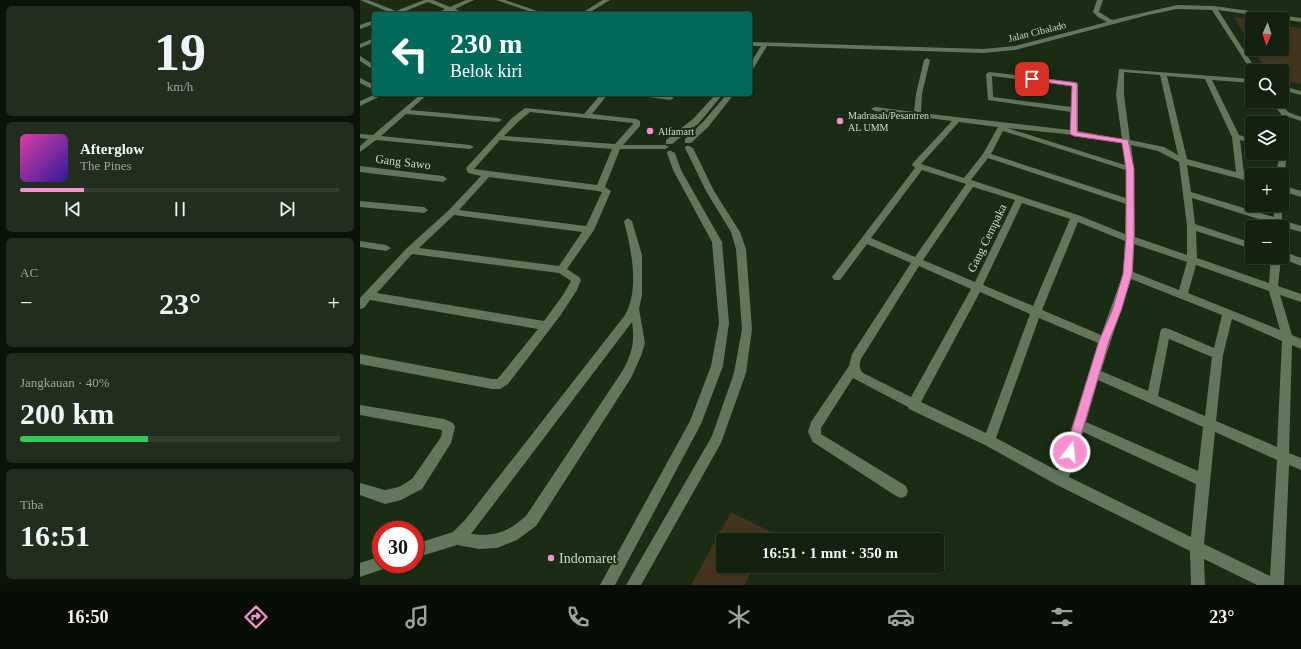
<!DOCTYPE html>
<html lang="id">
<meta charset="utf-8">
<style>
:root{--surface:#14210f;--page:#212e1d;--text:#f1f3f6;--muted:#9da39e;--line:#333e2f;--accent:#f690cf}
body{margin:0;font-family:"Times New Roman",serif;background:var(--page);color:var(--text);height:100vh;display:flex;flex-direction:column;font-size:15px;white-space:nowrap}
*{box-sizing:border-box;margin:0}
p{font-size:13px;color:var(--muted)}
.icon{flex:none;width:22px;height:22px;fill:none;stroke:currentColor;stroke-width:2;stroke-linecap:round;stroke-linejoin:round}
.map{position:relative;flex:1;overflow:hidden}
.sheet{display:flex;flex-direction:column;gap:6px;padding:6px;background:#0b1208;width:360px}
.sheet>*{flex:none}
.hud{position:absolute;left:12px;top:12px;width:380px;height:84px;border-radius:4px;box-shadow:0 1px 3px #0004,0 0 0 1px var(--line);background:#00695c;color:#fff;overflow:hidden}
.needle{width:26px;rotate:183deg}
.buttons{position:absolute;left:885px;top:12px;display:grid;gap:8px}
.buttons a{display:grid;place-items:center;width:44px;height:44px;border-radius:4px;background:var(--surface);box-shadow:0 1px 3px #0004,0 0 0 1px var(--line);font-size:20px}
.speed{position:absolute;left:12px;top:521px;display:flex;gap:8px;font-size:20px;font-weight:700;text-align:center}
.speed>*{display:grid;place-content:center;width:52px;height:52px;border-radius:50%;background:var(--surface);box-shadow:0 1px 3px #0004,0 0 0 1px var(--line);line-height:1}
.speed .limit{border:6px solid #d22;background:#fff;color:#111}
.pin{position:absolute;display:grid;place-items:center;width:34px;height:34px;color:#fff;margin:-17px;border-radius:8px;box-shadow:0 2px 6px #0006}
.me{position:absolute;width:44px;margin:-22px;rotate:16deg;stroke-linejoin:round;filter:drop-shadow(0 0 3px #0008)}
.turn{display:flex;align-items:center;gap:14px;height:84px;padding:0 12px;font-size:18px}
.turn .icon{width:52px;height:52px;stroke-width:2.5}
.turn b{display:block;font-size:28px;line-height:34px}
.big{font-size:30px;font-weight:700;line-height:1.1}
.sheet .widget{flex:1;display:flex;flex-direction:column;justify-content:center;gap:6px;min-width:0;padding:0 14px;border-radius:6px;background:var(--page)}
.sheet .dial{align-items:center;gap:0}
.dial b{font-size:52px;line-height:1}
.song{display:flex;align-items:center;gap:12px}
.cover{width:48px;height:48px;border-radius:6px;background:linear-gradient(135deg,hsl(320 70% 55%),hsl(250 70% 35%))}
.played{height:4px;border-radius:2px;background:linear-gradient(90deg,var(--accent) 20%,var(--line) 20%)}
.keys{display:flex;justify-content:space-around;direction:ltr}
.heat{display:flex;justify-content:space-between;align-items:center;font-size:22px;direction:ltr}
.charge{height:6px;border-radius:3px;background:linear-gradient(90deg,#34c759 40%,var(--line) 0)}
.trip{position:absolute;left:356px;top:533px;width:228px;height:40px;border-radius:4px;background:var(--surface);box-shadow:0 1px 3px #0004,0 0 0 1px var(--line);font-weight:700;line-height:40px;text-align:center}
.dock{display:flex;height:64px;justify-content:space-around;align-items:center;background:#080d06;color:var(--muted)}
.dock .icon{width:28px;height:28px}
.dock .active{color:var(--accent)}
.dock b{font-size:18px;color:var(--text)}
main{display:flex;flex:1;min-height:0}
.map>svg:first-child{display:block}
.green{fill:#41331e}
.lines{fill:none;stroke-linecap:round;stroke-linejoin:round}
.minor{fill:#62765b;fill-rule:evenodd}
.route{fill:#f690cf;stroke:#a05e87}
.poi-dot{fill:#f690cf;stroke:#1a2c14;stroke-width:1.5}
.labels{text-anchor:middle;stroke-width:4;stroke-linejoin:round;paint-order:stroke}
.far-street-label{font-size:10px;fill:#ccd8c9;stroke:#1a2c14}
.far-poi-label{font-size:10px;fill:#ccd8c9;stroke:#1a2c14;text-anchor:start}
.street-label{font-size:12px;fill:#ccd8c9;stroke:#1a2c14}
.near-poi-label{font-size:14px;fill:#ccd8c9;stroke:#1a2c14;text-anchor:start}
</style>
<main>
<section class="sheet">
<div class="widget dial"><b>19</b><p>km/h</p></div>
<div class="widget">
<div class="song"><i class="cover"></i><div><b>Afterglow</b><p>The Pines</p></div></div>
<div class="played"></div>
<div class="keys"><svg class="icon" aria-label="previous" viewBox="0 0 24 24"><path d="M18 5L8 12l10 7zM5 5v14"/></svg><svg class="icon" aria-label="pause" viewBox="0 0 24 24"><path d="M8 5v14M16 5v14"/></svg><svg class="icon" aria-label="next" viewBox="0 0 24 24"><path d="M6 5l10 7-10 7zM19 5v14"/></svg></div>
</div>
<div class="widget"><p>AC</p>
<div class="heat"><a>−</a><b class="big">23°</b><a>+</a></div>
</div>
<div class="widget"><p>Jangkauan · 40%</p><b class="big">200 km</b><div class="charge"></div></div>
<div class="widget"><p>Tiba</p><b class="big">16:51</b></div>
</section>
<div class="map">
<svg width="941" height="585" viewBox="0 0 941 585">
<rect width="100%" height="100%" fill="#1a2c14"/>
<g class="green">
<polygon points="874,17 892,20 892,47"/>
<polygon points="922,25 941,28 941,84 922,80 922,71 907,71 893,49 922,49"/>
<polygon points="371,512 411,532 407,540 363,540 363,566 394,566 385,585 331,585"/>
</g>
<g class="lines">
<g class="minor">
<polygon points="0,0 8,0 36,11 64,0 73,0 90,7 106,0 114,0 95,9 107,14 99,14 91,11 83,14 75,14 85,9 68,2 38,14 30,14 31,13"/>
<polygon points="136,0 145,0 186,14 177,14"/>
<polygon points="243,0 250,0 227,14 220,14"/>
<polygon points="737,0 743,0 739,12 752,20 817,5 854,6 941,18 941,22 858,10 897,71 892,71 892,72 852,10 817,9 788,15 655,50 623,53 407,46 393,69 390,71 390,64 401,46 390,46 390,42 623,49 655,46 747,22 738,17 733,12"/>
<polygon points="14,20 14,24 0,29 0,25"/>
<polygon points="14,38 14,42 0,48 0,44"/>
<polygon points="0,56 14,65 14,70 0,61"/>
<path d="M567 58 570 60 562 94 561 113 710 130 711 112 628 100 626 74 629 72 715 82 718 84V131L762 139 756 95 759 69 892 79V83L852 80 879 135 892 139V143L880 140 884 174 892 176V182L827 165 831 192 914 217V205L922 204V220L941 226V232L923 227 922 228 913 227 914 224 832 198 835 224 892 243V249L836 231 837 258 909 283 911 257H922V251L941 258V266L921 258 918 286 941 294V302L920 295 932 335 941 339V349L932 345 929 453 941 458V470L929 465 924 585H897L844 559 845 585H831L830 551 697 485 625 445 549 409 548 407 493 378 461 428V434L546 486 548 491 546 496 541 498 536 496 453 442 448 432 451 422 489 366 492 354 551 263 507 244 480 280H474L472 277 555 168 552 165 553 163 592 121 515 111 511 109 515 107 554 112 556 94 564 60ZM764 72 800 75 818 155 804 147 770 140 764 95ZM632 76 712 86 711 107 633 97ZM807 76 845 79 872 137 876 172 827 159ZM599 122 638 127 623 154 604 178 561 164ZM647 128 714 135 763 143 765 165ZM643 131 766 170V198L631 154ZM771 145 798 151 819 162 827 226V255L775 237 774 169ZM628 158 766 204 765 234 718 215 611 180ZM562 170 606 184 555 257 511 238ZM613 187 655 200 615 282 563 260ZM662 203 710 219 673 306 623 285ZM718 222 765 241 763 274 741 335 682 310ZM774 244 827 262 819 290 773 272ZM836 265 909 291 920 330 828 293ZM559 266 611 289 551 397 503 373C499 369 499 364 501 359ZM771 279 862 315 854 348 809 329 805 328 801 329 788 391 741 371ZM620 292 670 314 626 433 561 402ZM679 318 738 343 698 471 636 438ZM872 319 922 341 917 447 856 421 863 355ZM809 339 852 357 845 416 798 396ZM738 380 843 427 838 471 726 422ZM723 432 836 484 831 537 709 477ZM855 432 917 460 910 576 844 544Z"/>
<polygon points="0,78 14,85 14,90 0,83"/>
<polygon points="922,86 941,91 941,95 922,90"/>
<polygon points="16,94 25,94 0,106 0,101"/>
<polygon points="61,94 68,94 50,110 138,118 142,120 138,122 46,114 21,136 110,145 114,147 110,149 16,140 0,152 0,146 8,139 0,138 0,134 13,135"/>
<path d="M147 94H165C161 97 151 97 147 94Z"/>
<path d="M241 94H248L232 114 276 119 280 121V126L263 145H305L309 147 305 149H260L245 187 251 191 234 230 207 269 219 277 221 280 217 290 200 316 148 384 140 389H132L0 364V354L132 379H137L140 376 178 329 10 300 4 308 0 309V298L47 248 89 210 121 176 108 173 106 168 152 118 165 108 224 114ZM170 112 273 123V124L255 144 144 136 158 122ZM140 140 252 149 237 185 114 169ZM129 177 238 191 242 192 226 226 99 210ZM94 215 222 232 199 266 59 248ZM52 254 199 273 211 281 203 295 184 321 17 293Z"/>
<path d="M279 94C289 94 305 92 314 98L310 100 282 96Z"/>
<polygon points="356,94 363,94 339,123 312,144 306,144 306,140 333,119"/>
<polygon points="367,94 374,94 349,126 331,143 325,143 325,139 343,122"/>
<polygon points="911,101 919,101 928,112 941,117 941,121 929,117 928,150 924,175 922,177 922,175 916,175 920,153 922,153 921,114"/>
<polygon points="326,146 329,146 333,148 354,191 380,232 386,249 392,329 386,373 361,443 281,585 266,585 352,436 374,373 382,329 376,249 371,232 346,191 325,148"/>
<polygon points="308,151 311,151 315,153 321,170 362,242 369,323 363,366 341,424 255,585 240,585 330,421 351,366 359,323 352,242 313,170 307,153"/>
<polygon points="0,166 83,176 87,179 83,182 0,172"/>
<polygon points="922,185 941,191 941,197 922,191"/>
<polygon points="0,201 64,207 68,210 64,213 0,207"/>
<path d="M268 218 272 221 282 255V295L279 309 285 343 281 356 271 378 176 526 157 540 137 548 119 549 97 545 55 558V544L93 532 105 520 265 315C280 288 271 249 264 221ZM272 322C275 341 272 354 263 370L166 516C147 532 136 537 111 534Z"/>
<polygon points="0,241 26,245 31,248 26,251 0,247"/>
<polygon points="0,405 84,419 93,423 95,427 91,443 62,489 41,500 25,504 0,495 0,483 25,490 39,487 52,479 81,437 82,430 0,415"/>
<polygon points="21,556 21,564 28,564 26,568 0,577 0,563"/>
</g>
</g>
<polygon class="route" points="672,77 717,83 717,132 768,140 774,169 774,239 772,274 761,311 749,341 716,452 714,456 710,457 706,456 705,452 739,341 752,311 763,274 766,239 766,169 762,143 714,136 710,134 712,86 670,80 670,78"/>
<g class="poi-dot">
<circle cx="480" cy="121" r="4"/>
<circle cx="290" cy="131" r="4"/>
<circle cx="191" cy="558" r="4"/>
</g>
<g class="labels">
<g class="far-street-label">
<text transform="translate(677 31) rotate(-14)" y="4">Jalan Cibalado</text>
</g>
<g class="far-poi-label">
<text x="488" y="119">Madrasah/Pesantren<tspan x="488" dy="12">AL UMM</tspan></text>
<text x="298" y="135">Alfamart</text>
</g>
<g class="street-label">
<text transform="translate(43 162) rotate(7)" y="4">Gang Sawo</text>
<text transform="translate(627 238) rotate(-64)" y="4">Gang Cempaka</text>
</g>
<g class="near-poi-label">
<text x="199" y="563">Indomaret</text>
</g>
</g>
</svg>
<div class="buttons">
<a><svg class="needle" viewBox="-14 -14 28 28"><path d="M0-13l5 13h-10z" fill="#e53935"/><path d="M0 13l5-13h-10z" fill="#9da39e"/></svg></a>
<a><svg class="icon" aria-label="search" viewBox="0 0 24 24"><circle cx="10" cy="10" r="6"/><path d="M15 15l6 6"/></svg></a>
<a><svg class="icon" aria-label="layers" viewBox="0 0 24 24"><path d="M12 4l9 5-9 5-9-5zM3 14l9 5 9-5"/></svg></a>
<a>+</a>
<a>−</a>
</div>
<div class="speed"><div class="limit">30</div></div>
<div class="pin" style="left:672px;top:79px;background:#d93025"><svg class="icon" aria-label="arrive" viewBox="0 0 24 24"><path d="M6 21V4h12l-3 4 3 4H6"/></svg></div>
<svg class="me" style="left:710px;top:452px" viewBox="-20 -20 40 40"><circle r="17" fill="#f690cf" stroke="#fff" stroke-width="3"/><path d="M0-11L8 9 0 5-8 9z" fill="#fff"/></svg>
<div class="trip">16:51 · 1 mnt · 350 m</div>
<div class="hud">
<div class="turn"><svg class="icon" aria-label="left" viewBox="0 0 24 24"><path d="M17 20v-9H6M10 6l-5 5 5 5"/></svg><div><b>230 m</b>Belok kiri</div></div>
</div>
</div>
</main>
<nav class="dock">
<b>16:50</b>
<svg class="icon active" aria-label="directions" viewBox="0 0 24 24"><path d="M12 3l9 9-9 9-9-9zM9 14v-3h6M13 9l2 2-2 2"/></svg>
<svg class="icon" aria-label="music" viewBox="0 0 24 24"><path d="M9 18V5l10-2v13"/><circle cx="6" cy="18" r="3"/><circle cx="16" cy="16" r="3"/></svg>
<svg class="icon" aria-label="phone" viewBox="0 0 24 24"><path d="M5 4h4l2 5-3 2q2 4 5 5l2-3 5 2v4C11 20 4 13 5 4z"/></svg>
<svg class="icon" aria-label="climate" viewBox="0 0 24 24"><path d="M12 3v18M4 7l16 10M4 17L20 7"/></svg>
<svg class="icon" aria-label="car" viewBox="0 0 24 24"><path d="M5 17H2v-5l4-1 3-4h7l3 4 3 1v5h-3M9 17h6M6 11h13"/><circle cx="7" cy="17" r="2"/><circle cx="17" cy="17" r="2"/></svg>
<svg class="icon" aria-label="filters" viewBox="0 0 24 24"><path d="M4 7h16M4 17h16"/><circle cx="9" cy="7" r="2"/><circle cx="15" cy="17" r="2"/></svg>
<b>23°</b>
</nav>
